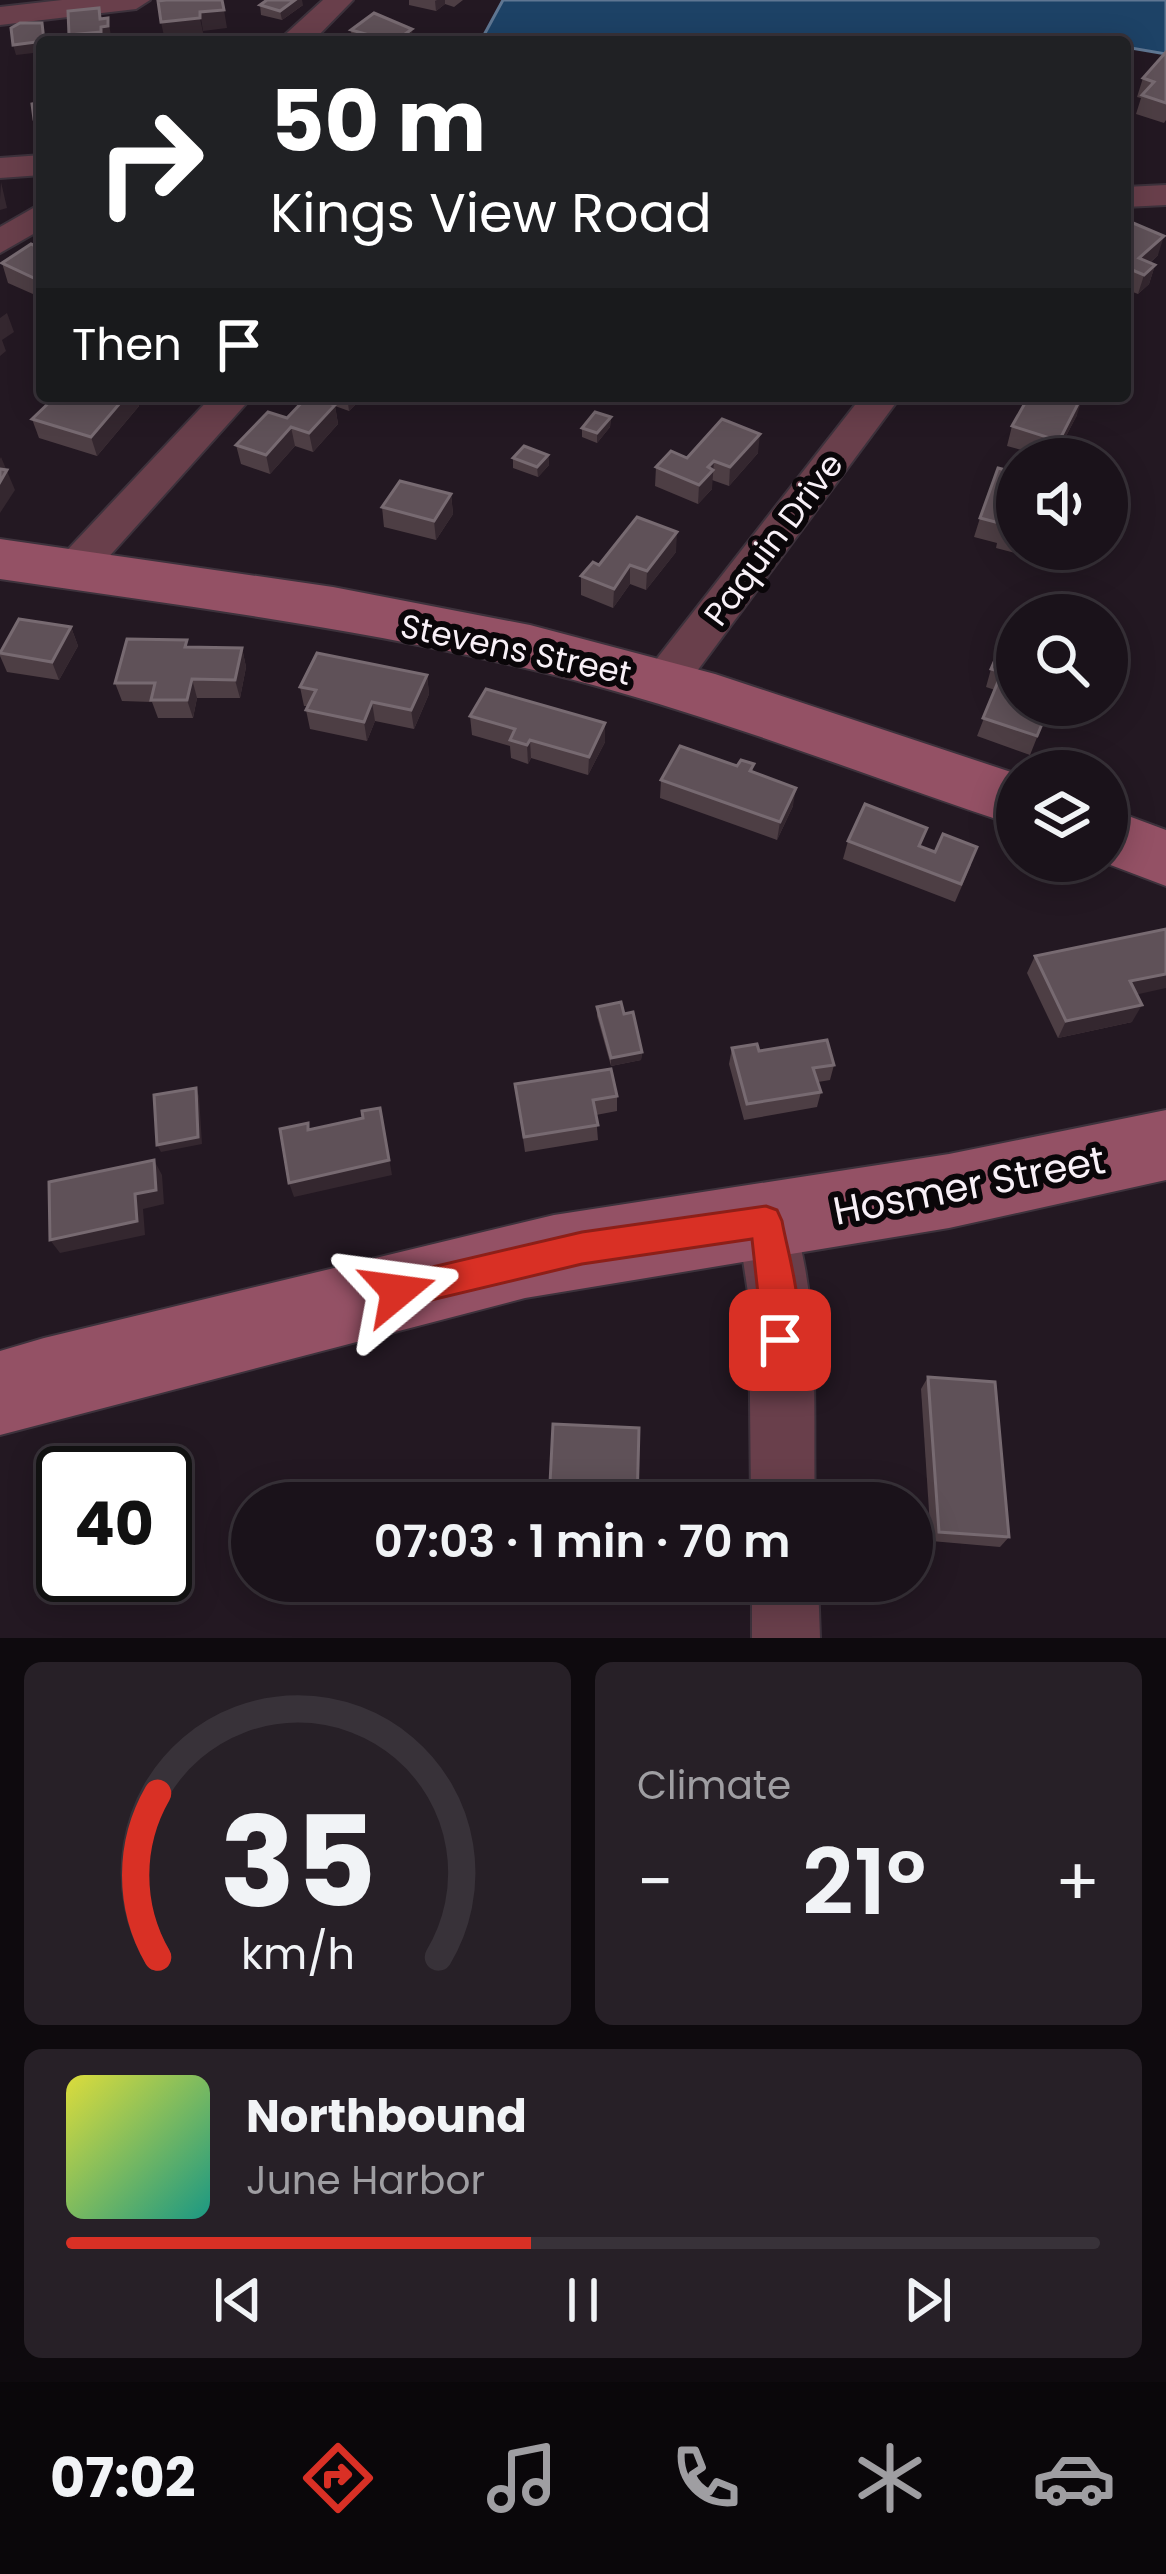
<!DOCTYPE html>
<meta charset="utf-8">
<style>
:root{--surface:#1a121a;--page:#272027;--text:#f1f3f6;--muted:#9f9ea2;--line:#383239;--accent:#d93025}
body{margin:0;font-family:Poppins,sans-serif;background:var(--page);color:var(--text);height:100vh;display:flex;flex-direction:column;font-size:45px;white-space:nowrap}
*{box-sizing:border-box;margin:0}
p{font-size:39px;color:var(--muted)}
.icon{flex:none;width:66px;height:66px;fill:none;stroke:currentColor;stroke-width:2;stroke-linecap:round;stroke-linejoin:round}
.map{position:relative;height:1638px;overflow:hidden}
.sheet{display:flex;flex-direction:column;gap:24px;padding:24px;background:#0e0a0e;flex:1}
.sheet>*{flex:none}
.hud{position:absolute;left:36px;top:36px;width:1095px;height:366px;border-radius:12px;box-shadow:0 6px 30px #0003,0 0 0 3px var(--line);background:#202124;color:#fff;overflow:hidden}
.tools{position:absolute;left:996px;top:438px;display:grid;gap:24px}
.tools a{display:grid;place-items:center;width:132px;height:132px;border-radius:50%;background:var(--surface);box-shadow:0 6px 30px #0003,0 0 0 3px var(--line);font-size:60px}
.speed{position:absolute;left:36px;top:1446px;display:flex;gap:24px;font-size:60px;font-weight:700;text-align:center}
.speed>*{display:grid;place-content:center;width:156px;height:156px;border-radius:50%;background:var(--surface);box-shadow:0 6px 30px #0003,0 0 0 3px var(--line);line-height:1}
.speed .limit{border:6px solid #111;border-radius:18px;background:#fff;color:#111}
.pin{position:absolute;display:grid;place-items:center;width:102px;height:102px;color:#fff;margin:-51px;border-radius:24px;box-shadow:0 6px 18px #0006}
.me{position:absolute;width:132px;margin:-66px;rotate:74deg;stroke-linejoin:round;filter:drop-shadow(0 0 9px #0008)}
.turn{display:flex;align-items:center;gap:42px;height:252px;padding:0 36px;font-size:54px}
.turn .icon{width:156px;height:156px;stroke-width:2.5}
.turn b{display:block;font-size:84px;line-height:102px}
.then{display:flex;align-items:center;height:114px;padding:0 36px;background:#0003;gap:24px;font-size:45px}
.big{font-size:90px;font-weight:600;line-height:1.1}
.sheet .widget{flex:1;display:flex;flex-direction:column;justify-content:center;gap:18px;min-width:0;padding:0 42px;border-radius:18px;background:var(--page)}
.sheet .dial{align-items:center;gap:0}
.dial svg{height:312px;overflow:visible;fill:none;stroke:var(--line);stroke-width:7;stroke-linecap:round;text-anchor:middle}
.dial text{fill:var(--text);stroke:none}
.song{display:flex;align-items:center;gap:36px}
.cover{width:144px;height:144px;border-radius:18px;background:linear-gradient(135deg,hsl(60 70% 55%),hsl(170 70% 35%))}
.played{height:12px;border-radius:6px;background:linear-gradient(90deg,var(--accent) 45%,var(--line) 45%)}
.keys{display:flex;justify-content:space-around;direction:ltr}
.heat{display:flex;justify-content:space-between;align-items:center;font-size:66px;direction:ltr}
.sheet .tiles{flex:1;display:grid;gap:24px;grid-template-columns:1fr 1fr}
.widget:last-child{grid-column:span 2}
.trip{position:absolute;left:231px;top:1482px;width:702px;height:120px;border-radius:60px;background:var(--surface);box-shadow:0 6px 30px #0003,0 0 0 3px var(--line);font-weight:600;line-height:120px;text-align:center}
.tabs{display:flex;height:192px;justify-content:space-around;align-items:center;background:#0a070a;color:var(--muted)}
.tabs .icon{width:84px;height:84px}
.tabs .current{color:var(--accent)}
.tabs b{font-size:54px;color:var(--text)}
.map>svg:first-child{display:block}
.water{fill:#1d4266;stroke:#5f7692;stroke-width:3}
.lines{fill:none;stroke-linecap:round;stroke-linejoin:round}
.street-casing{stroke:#3d323c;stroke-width:4}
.secondary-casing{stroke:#3d323c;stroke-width:4}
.street{fill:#693f4b;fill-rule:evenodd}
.secondary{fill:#945165;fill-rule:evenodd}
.wall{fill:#4d3e44}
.shaded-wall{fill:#34272f}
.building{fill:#5f5158;stroke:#776a71;stroke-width:3}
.route{fill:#d93025;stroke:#8d1f18;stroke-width:3}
.labels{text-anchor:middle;stroke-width:12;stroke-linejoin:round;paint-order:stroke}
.street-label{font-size:33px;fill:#f8f0f7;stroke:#0a0609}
.near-street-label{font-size:39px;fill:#f8f0f7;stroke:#0a0609}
</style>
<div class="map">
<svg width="1166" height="1638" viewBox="0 0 1166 1638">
<rect width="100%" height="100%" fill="#231822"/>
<polygon class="water" points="503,0 1166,0 1166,54 1125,47 1125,42 1087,39 488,42 490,37 484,35"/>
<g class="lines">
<defs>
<g id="street">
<polygon points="62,0 150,0 136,9 0,25 0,7"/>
<polygon points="323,0 353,0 312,42 277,42"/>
<polygon points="42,155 42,175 0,178 0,158"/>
<polygon points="1166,185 1166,205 1125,207 1125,187"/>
<polygon points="42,203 42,229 0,253 0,227"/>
<polygon points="212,396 253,396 88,580 73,585 58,580 52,570 58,560"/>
<polygon points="862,396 901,396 680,694 664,699 648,694 642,682 648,670"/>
<path d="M766 1194 786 1202C823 1287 812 1411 815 1503H751L749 1299 737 1221 746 1202Z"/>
<polygon points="752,1581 818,1581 820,1638 752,1638"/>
</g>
<g id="secondary">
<path d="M0 539 333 587 530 625 715 674 1017 774V826C875 779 737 724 593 685 398 633 199 608 0 579Z"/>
<polygon points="1107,808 1166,830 1166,886 1100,861 1107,861"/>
<polygon points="1166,1110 1166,1180 949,1228 525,1298 0,1435 0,1351 44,1338 554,1215 949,1154"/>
</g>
</defs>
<use href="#street" class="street-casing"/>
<use href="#secondary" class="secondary-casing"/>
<use href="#street" class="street"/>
<use href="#secondary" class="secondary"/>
</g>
<g class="wall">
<polygon points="409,0 463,0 454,7 445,4 436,11 409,5"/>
<polygon points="260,5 303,5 282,20 261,15"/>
<polygon points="351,30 413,42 352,42"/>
<polygon points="1166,52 1166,120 1164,123 1136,114 1141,98 1137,97 1143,78"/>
<polygon points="1125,221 1158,255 1150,263 1155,265 1149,284 1138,294 1125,289"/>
<polygon points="42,242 42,298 8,283 2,263"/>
<polygon points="79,396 136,396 139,406 97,456 39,438 32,419"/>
<polygon points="307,396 364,396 349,411 335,406 338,424 313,452 295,446 270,474 241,464 236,445 287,418"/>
<polygon points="779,396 808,396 801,404"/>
<polygon points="1077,415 1054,459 1007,446 1012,426"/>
<polygon points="611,417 610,427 597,443 582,437 582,428"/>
<polygon points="758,453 729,486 712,480 712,489 698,504 655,486 656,467 687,458"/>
<polygon points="548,455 549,465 538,477 513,468 513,458"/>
<polygon points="1017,473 1017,549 1064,549 1058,564 996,548 997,543 974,537 980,518"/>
<polygon points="451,494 453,514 436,540 384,527 382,507"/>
<polygon points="676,552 646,590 630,584 613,608 581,595 581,576 599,565"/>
<polygon points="71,627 78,646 59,680 7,672 0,656 0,651"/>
<polygon points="189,647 242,648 246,667 240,698 197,698 193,718 158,718 152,702 122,701 115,683"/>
<polygon points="1017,659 1050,705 1030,755 977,736 995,690 986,687 991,669"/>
<polygon points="427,675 429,694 414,729 375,721 367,741 310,729 306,710 308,706 304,706 300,687"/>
<polygon points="470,716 605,723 605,742 588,775 531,758 528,764 511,758 510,746 472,735"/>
<polygon points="754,764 752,772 793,806 777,840 660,798 661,780"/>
<polygon points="848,841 921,847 971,865 955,902 843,859"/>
<polygon points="1035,956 1136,994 1132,1022 1058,1038 1027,973"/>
<polygon points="597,1007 624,1014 642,1052 641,1060 611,1066 597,1016"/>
<polygon points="732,1048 759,1051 834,1065 830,1080 818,1082 821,1092 817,1107 744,1120 729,1064"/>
<polygon points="515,1084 617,1096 617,1111 596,1115 598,1140 525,1152"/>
<polygon points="928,1377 1009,1537 1000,1547 931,1541 921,1389"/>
</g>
<g class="shaded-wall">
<polygon points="295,0 302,0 303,5 282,20 280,11"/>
<polygon points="437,0 445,0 445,4 436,11 435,1"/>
<polygon points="99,8 104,26 108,18 112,42 71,42 69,35"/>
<polygon points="224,10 227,28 203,31 200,12"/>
<polygon points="200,18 204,37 165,41 161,22"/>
<polygon points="42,23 46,42 42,42 42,52 16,55 13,45"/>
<polygon points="412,29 413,42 394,42"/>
<polygon points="42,118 42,128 37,129 34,119"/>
<polygon points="1,182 7,208 0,210 0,199"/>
<polygon points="1164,236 1158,255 1139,272 1139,258"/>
<polygon points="1155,265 1149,284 1138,294 1144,275"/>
<polygon points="42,275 42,297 36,279"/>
<polygon points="7,313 14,332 2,340 6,351 0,356 0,318"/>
<polygon points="126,396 136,396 139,406 97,456 91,437"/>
<polygon points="347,396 364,396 349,411"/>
<polygon points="1083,396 1077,415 1054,459 1059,441"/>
<polygon points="335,405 338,424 313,452 309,433"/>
<polygon points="611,417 610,427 597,443 597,433"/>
<polygon points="291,427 295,446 270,474 266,455"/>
<polygon points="760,434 758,453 729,486 730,467"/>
<polygon points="548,455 549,465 538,477 537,467"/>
<polygon points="1,457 15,490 0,513 0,459"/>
<polygon points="714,461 712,489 698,504 699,485"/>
<polygon points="451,494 453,514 436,540 434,521"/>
<polygon points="677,532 676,552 646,590 647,571"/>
<polygon points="630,565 630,584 613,608 614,589"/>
<polygon points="71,627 78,646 59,680 52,662"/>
<polygon points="242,648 246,667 240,698 235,680"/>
<polygon points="427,675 429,694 414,729 411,710"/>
<polygon points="192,679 197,698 193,718 187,700"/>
<polygon points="372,702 375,721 367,741 364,722"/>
<polygon points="605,723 605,742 588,775 589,757"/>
<polygon points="530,740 531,758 528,764 527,745"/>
<polygon points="796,788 793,806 777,840 780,822"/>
<polygon points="1166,974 1166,988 1121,998 1130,981"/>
<polygon points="1142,1005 1132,1022 1058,1038 1066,1021"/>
<polygon points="642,1052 641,1060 611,1066 611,1058"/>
<polygon points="196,1088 199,1096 202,1144 161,1152 157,1145"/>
<polygon points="383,1123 392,1175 294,1197 289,1183"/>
<polygon points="154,1160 162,1175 164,1204 143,1209 145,1235 60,1253 50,1240 135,1194"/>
</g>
<g class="building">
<polygon points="166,0 222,0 224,10 200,12 200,18 161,22 158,1"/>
<polygon points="267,0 295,0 280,11 260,5"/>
<polygon points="99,8 100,19 108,18 108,26 101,27 101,32 69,35 68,11"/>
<polygon points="374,13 412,29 394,42 351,30"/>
<polygon points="20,23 42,23 44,41 13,45 11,28"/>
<polygon points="1166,52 1166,103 1142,95 1154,82 1143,78"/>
<polygon points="42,102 42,118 34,119 32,104"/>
<polygon points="1126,220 1164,236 1139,258 1155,265 1144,275 1125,267"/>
<polygon points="42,242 42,275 36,279 2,263 31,244 36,246"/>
<polygon points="56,396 75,399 79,396 126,396 91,437 32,419"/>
<polygon points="308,396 335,405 309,433 291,427 266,455 236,445 268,412 287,418"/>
<polygon points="1029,396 1082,396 1059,441 1012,426"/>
<polygon points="595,412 611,417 597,433 582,428"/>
<polygon points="722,419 760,434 730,467 714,461 708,467 713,470 699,485 656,467 671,451 687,458"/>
<polygon points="524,446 548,455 537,467 513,458"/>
<polygon points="998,468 1017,473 1017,533 1001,528 1003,524 980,518"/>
<polygon points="0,469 7,470 0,482"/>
<polygon points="400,481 451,494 434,521 382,507"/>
<polygon points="637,517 677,532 647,571 630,565 614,589 581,576 593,562 599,565"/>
<polygon points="19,619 71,627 52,662 0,653"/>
<polygon points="127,639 187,640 185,647 242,648 235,680 192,679 187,700 151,700 155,683 115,683"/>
<polygon points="317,653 427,675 411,710 372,702 364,722 306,710 316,690 300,687"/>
<polygon points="998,653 1017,659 1017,705 1050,705 1037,736 983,718 1002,672 991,669"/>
<polygon points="486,689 605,723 589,757 530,740 527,745 510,740 515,729 470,716"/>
<polygon points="680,746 737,766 741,760 754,764 750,771 796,788 780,822 661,780"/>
<polygon points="865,804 927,828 919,846 935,852 943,834 977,847 961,884 848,841"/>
<polygon points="1166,929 1166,974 1130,981 1142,1005 1066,1021 1035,956"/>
<polygon points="621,1002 624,1014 633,1012 642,1052 611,1058 597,1007"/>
<polygon points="827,1040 834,1065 813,1068 821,1092 747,1104 732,1048 757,1044 759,1051"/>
<polygon points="611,1069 617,1096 593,1100 598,1125 524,1137 515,1084"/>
<polygon points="196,1088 198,1137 157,1145 154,1095"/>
<polygon points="380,1108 389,1160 289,1183 280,1129 308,1123 308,1130 363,1118 362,1111"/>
<polygon points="154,1160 156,1190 135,1194 137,1221 50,1240 49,1182"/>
<polygon points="928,1377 995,1382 1009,1537 939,1532"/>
<polygon points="553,1424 639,1428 637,1503 549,1503"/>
</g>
<path class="route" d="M766 1206 777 1210 782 1221C789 1260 808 1314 792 1352L780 1357 768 1352 763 1340 752 1239 582 1264 398 1308 386 1303 381 1291 386 1280 398 1275 582 1232Z"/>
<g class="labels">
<g class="street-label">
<text transform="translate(773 539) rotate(-53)" y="12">Paquin Drive</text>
<text transform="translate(516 649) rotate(12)" y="12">Stevens Street</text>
</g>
<g class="near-street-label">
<text transform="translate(969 1185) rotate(-11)" y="14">Hosmer Street</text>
</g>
</g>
</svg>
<div class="tools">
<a><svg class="icon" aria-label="sound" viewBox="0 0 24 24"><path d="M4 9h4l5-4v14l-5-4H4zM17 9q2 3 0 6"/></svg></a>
<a><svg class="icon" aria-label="search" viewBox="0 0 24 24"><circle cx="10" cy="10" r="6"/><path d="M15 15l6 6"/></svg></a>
<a><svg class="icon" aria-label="layers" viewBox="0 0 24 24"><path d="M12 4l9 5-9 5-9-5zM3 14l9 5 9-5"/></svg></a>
</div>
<div class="speed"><div class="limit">40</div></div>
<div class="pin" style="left:780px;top:1340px;background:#d93025"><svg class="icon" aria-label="arrive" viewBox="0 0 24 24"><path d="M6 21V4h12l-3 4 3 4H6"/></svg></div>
<svg class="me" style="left:398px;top:1291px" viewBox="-20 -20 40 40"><path d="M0-17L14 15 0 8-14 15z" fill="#d93025" stroke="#fff" stroke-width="4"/></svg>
<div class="trip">07:03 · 1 min · 70 m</div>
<div class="hud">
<div class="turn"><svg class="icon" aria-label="right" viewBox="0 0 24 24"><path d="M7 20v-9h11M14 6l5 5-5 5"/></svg><div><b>50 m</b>Kings View Road</div></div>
<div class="then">Then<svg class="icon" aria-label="arrive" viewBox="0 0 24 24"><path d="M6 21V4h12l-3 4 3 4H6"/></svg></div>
</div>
</div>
<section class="sheet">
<div class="tiles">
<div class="widget dial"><svg viewBox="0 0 100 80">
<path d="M14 69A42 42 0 1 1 86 69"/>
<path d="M14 69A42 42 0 0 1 14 27" stroke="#d93025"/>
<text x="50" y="56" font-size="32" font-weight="700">35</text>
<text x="50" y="72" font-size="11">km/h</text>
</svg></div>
<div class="widget"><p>Climate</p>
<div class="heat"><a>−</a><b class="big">21°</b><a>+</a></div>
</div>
<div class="widget">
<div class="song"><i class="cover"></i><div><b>Northbound</b><p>June Harbor</p></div></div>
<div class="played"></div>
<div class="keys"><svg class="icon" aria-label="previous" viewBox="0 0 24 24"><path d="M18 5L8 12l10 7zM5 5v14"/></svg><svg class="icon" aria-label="pause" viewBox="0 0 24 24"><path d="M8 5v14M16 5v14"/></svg><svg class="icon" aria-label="next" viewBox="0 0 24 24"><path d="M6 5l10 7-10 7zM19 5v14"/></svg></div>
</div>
</div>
</section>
<nav class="tabs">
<b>07:02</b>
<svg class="icon current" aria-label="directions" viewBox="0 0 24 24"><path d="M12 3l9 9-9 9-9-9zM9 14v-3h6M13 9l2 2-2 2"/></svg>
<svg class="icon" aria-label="music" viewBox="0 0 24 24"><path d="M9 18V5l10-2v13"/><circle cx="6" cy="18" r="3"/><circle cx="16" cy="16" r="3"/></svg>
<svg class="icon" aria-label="phone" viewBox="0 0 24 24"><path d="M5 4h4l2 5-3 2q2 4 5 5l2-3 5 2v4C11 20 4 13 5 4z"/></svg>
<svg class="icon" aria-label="climate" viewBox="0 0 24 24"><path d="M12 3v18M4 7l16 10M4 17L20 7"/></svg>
<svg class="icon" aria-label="car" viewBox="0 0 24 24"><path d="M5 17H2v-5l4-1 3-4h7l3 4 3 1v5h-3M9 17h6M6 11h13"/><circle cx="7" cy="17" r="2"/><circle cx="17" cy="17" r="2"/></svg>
</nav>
